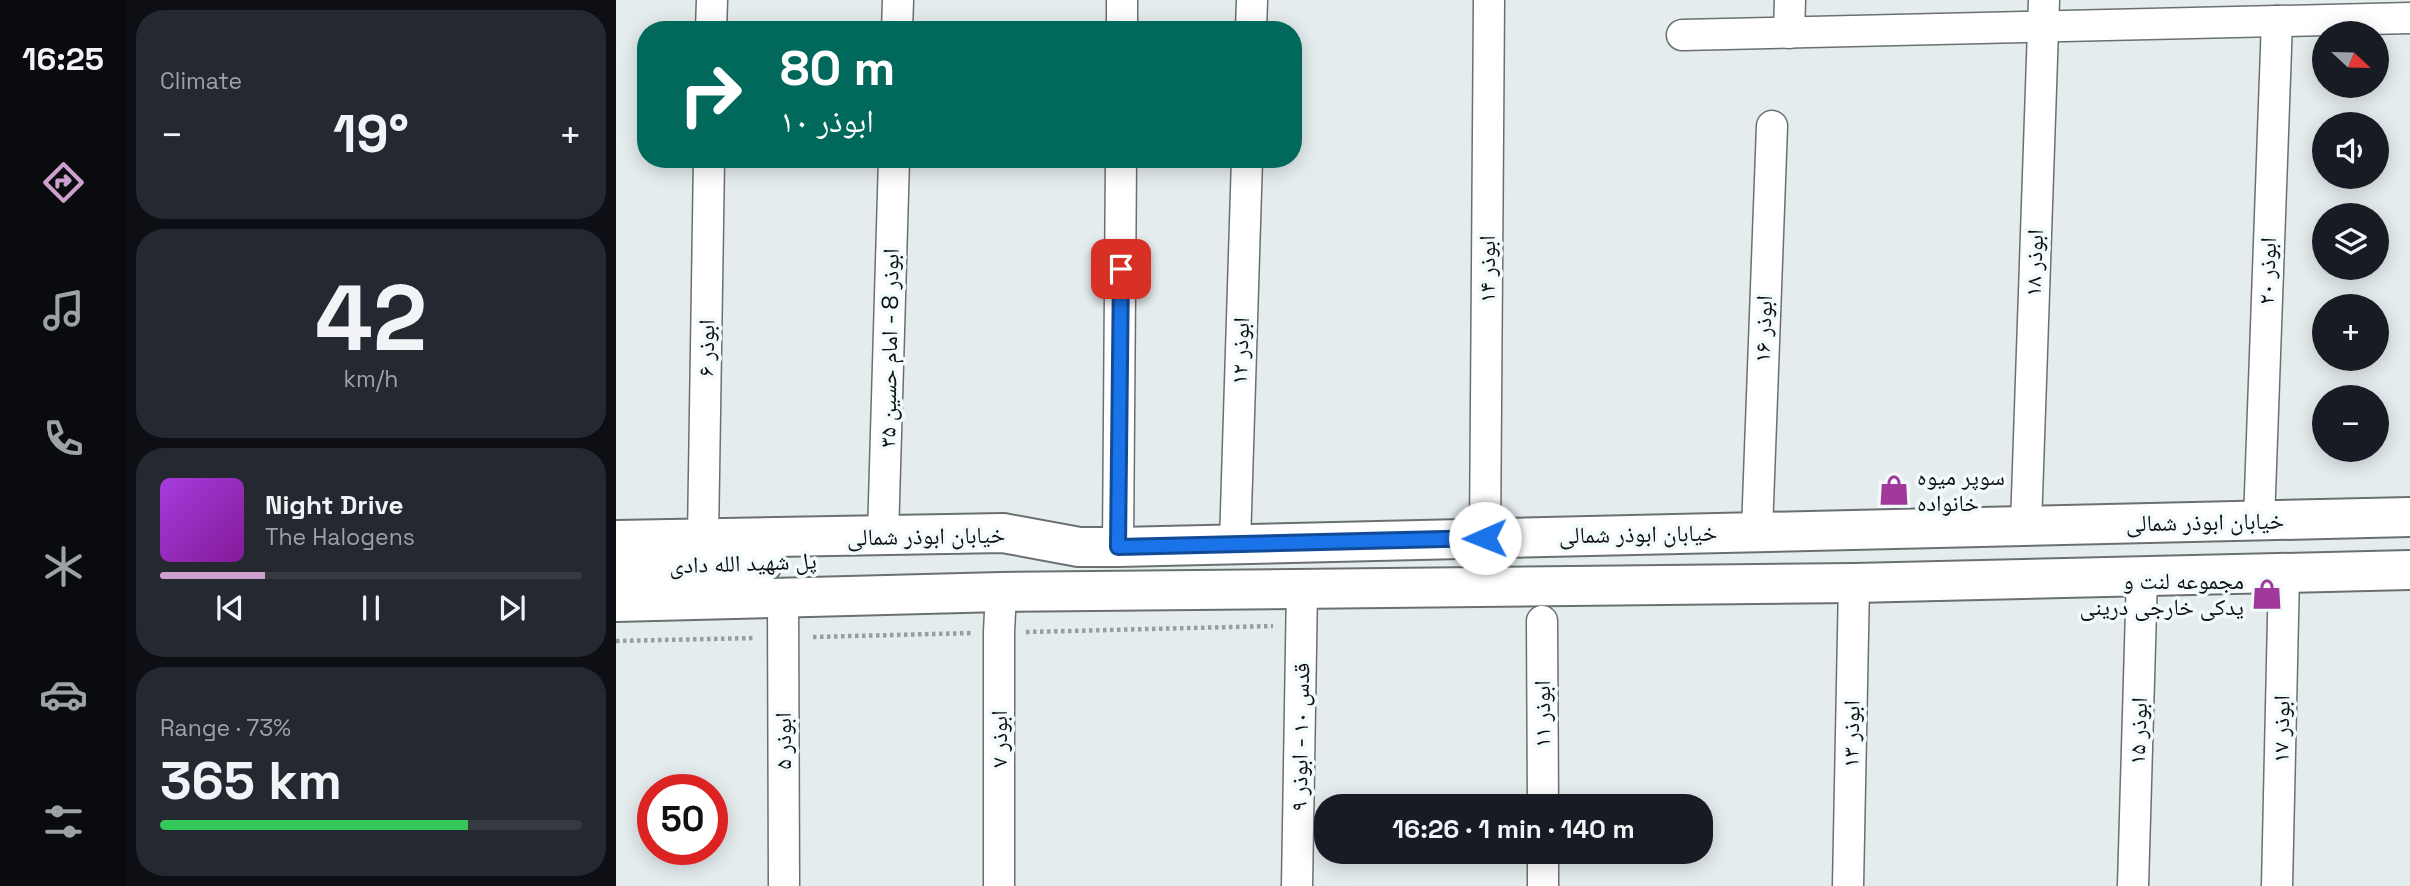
<!DOCTYPE html>
<meta charset="utf-8">
<style>
:root{--surface:#171b24;--page:#242831;--text:#f1f3f6;--muted:#9ea1a6;--line:#363941;--accent:#cd9fcd}
body{margin:0;font-family:"Space Grotesk","Noto Naskh Arabic",sans-serif;background:var(--page);color:var(--text);height:100vh;display:flex;flex-direction:column;font-size:26px;white-space:nowrap}
*{box-sizing:border-box;margin:0}
p{font-size:23px;color:var(--muted)}
.icon{flex:none;width:38px;height:38px;fill:none;stroke:currentColor;stroke-width:2;stroke-linecap:round;stroke-linejoin:round}
.map{position:relative;flex:1;overflow:hidden}
.sheet{display:flex;flex-direction:column;gap:10px;padding:10px;background:#0d0f14;width:490px}
.sheet>*{flex:none}
.top-card{position:absolute;left:21px;top:21px;width:665px;height:147px;border-radius:28px;box-shadow:0 4px 18px #0003;background:#00695c;color:#fff;overflow:hidden}
.needle{width:46px;rotate:112deg}
.fabs{position:absolute;left:1696px;top:21px;display:grid;gap:14px}
.fabs a{display:grid;place-items:center;width:77px;height:77px;border-radius:50%;background:var(--surface);box-shadow:0 4px 18px #0003;font-size:35px}
.speed{position:absolute;left:21px;top:774px;display:flex;gap:14px;font-size:35px;font-weight:700;text-align:center}
.speed>*{display:grid;place-content:center;width:91px;height:91px;border-radius:50%;background:var(--surface);box-shadow:0 4px 18px #0003;line-height:1}
.speed .limit{border:10px solid #d22;background:#fff;color:#111}
.pin{position:absolute;display:grid;place-items:center;width:60px;height:60px;color:#fff;margin:-30px;border-radius:14px;box-shadow:0 4px 10px #0006}
.me{position:absolute;width:77px;margin:-38px;rotate:269deg;stroke-linejoin:round;filter:drop-shadow(0 0 5px #0008)}
.turn{display:flex;align-items:center;gap:24px;height:147px;padding:0 28px;font-size:32px}
.turn .icon{width:91px;height:91px;stroke-width:2.5}
.turn b{display:block;font-size:49px;line-height:60px}
.big{font-size:52px;font-weight:700;line-height:1.1}
.sheet .tile{flex:1;display:flex;flex-direction:column;justify-content:center;gap:10px;min-width:0;padding:0 24px;border-radius:28px;background:var(--page)}
.sheet .dial{align-items:center;gap:0}
.dial b{font-size:91px;line-height:1}
.song{display:flex;align-items:center;gap:21px}
.cover{width:84px;height:84px;border-radius:10px;background:linear-gradient(135deg,hsl(280 70% 55%),hsl(290 70% 35%))}
.played{height:7px;border-radius:4px;background:linear-gradient(90deg,var(--accent) 25%,var(--line) 25%)}
.keys{display:flex;justify-content:space-around;direction:ltr}
.heat{display:flex;justify-content:space-between;align-items:center;font-size:38px;direction:ltr}
.charge{height:10px;border-radius:5px;background:linear-gradient(90deg,#34c759 73%,var(--line) 0)}
.trip{position:absolute;left:698px;top:794px;width:399px;height:70px;border-radius:28px;background:var(--surface);box-shadow:0 4px 18px #0003;font-weight:700;line-height:70px;text-align:center}
main{display:flex;flex:1;min-height:0}
.dock{display:flex;flex-direction:column;width:126px;justify-content:space-around;align-items:center;background:#090b0e;color:var(--muted)}
.dock .icon{width:49px;height:49px}
.dock .on{color:var(--accent)}
.dock b{font-size:32px;color:var(--text)}
.map>svg:first-child{display:block}
.lines{fill:none;stroke-linecap:round;stroke-linejoin:round}
.minor-casing{stroke:#6a7072;stroke-width:33}
.secondary-casing{stroke:#6a7072;stroke-width:42}
.path{stroke:#989d9f;stroke-width:4.5;stroke-dasharray:3.5 3.5;stroke-linecap:butt}
.minor{stroke:#fff;stroke-width:30}
.secondary{stroke:#fff;stroke-width:38}
.route-casing{stroke:#114b97;stroke-width:18}
.route{stroke:#1a73e8;stroke-width:12}
.labels{text-anchor:middle;stroke-width:7;stroke-linejoin:round;paint-order:stroke}
.street-label{font-size:23px;fill:#0e1111;stroke:#f2fafb}
.poi-label{font-size:23px;fill:#0e1111;stroke:#f2fafb;text-anchor:start}
</style>
<main>
<nav class="dock">
<b>16:25</b>
<svg class="icon on" aria-label="directions" viewBox="0 0 24 24"><path d="M12 3l9 9-9 9-9-9zM9 14v-3h6M13 9l2 2-2 2"/></svg>
<svg class="icon" aria-label="music" viewBox="0 0 24 24"><path d="M9 18V5l10-2v13"/><circle cx="6" cy="18" r="3"/><circle cx="16" cy="16" r="3"/></svg>
<svg class="icon" aria-label="phone" viewBox="0 0 24 24"><path d="M5 4h4l2 5-3 2q2 4 5 5l2-3 5 2v4C11 20 4 13 5 4z"/></svg>
<svg class="icon" aria-label="climate" viewBox="0 0 24 24"><path d="M12 3v18M4 7l16 10M4 17L20 7"/></svg>
<svg class="icon" aria-label="car" viewBox="0 0 24 24"><path d="M5 17H2v-5l4-1 3-4h7l3 4 3 1v5h-3M9 17h6M6 11h13"/><circle cx="7" cy="17" r="2"/><circle cx="17" cy="17" r="2"/></svg>
<svg class="icon" aria-label="filters" viewBox="0 0 24 24"><path d="M4 7h16M4 17h16"/><circle cx="9" cy="7" r="2"/><circle cx="15" cy="17" r="2"/></svg>
</nav>
<section class="sheet">
<div class="tile"><p>Climate</p>
<div class="heat"><a>−</a><b class="big">19°</b><a>+</a></div>
</div>
<div class="tile dial"><b>42</b><p>km/h</p></div>
<div class="tile">
<div class="song"><i class="cover"></i><div><b>Night Drive</b><p>The Halogens</p></div></div>
<div class="played"></div>
<div class="keys"><svg class="icon" aria-label="previous" viewBox="0 0 24 24"><path d="M18 5L8 12l10 7zM5 5v14"/></svg><svg class="icon" aria-label="pause" viewBox="0 0 24 24"><path d="M8 5v14M16 5v14"/></svg><svg class="icon" aria-label="next" viewBox="0 0 24 24"><path d="M6 5l10 7-10 7zM19 5v14"/></svg></div>
</div>
<div class="tile"><p>Range · 73%</p><b class="big">365 km</b><div class="charge"></div></div>
</section>
<div class="map">
<svg width="1794" height="886" viewBox="0 0 1794 886">
<rect width="100%" height="100%" fill="#e5ecee"/>
<g class="lines">
<defs>
<g id="minor">
<polyline points="95,30 96,0"/>
<polyline points="281,30 282,0"/>
<polyline points="506,30 506,0"/>
<polyline points="635,30 636,0"/>
<polyline points="1173,33 1174,0"/>
<polyline points="1066,35 1794,18"/>
<polyline points="1643,521 1661,21"/>
<polyline points="1410,526 1428,0"/>
<polyline points="1141,531 1156,126"/>
<polyline points="267,536 278,159"/>
<polyline points="87,538 93,159"/>
<polyline points="869,538 873,0"/>
<polyline points="619,543 631,159"/>
<polyline points="502,547 505,159"/>
<polyline points="167,597 168,886"/>
<polyline points="926,621 927,807"/>
<polyline points="927,852 927,886"/>
<polyline points="383,886 383,632 385,592"/>
<polyline points="681,886 686,588"/>
<polyline points="1232,886 1238,583"/>
<polyline points="1517,886 1526,576"/>
<polyline points="1661,886 1668,573"/>
</g>
<g id="secondary">
<polyline points="0,540 387,533 463,547 502,547 1794,517"/>
<polyline points="0,568 147,563"/>
<polyline points="0,602 385,592 1238,583 1794,570"/>
</g>
</defs>
<use href="#minor" class="minor-casing"/>
<use href="#secondary" class="secondary-casing"/>
<g class="path">
<polyline points="410,632 657,626"/>
<polyline points="197,637 356,633"/>
<polyline points="0,641 139,638"/>
</g>
<use href="#minor" class="minor"/>
<use href="#secondary" class="secondary"/>
</g>
<g class="lines">
<defs>
<polyline id="route" points="505,269 502,547 869,538"/>
</defs>
<use href="#route" class="route-casing"/>
<use href="#route" class="route"/>
</g>
<defs>
<symbol id="shop-bare" viewBox="-9 -9 18 18"><path d="M-5-2.5h2.3a2.7 3.5 0 0 1 5.4 0H5L5.5 6h-11ZM-1.5-2.5h3a1.5 2.3 0 0 0-3 0Z" fill="#a1399b" stroke="#f2fafb" stroke-width="2.5" paint-order="stroke"/></symbol>
</defs>
<g fill-rule="evenodd">
<use href="#shop-bare" x="1256" y="468" width="44" height="44"/>
<use href="#shop-bare" x="1629" y="572" width="44" height="44"/>
</g>
<g class="labels">
<g class="street-label">
<text transform="translate(1418 263) rotate(-88)" y="8">ابوذر ۱۸</text>
<text transform="translate(871 269) rotate(-90)" y="8">ابوذر ۱۴</text>
<text transform="translate(1651 271) rotate(-88)" y="8">ابوذر ۲۰</text>
<text transform="translate(1147 329) rotate(-88)" y="8">ابوذر ۱۶</text>
<text transform="translate(90 348) rotate(-89)" y="8">ابوذر ۶</text>
<text transform="translate(273 348) rotate(-89)" y="8">ابوذر 8 - امام حسین ۳۵</text>
<text transform="translate(624 351) rotate(-88)" y="8">ابوذر ۱۲</text>
<text transform="translate(1589 522) rotate(-1)" y="8">خیابان ابوذر شمالی</text>
<text transform="translate(1022 534) rotate(-1)" y="8">خیابان ابوذر شمالی</text>
<text transform="translate(310 536) rotate(-1)" y="8">خیابان ابوذر شمالی</text>
<text transform="translate(127 563) rotate(-2)" y="8">پل شهید الله دادی</text>
<text transform="translate(926 714) rotate(-90)" y="8">ابوذر ۱۱</text>
<text transform="translate(1665 729) rotate(-89)" y="8">ابوذر ۱۷</text>
<text transform="translate(1522 731) rotate(-88)" y="8">ابوذر ۱۵</text>
<text transform="translate(1235 734) rotate(-89)" y="8">ابوذر ۱۳</text>
<text transform="translate(684 737) rotate(-89)" y="8">قدس ۱۰ - ابوذر ۹</text>
<text transform="translate(383 739) rotate(-90)" y="8">ابوذر ۷</text>
<text transform="translate(167 741) rotate(-90)" y="8">ابوذر ۵</text>
</g>
<g class="poi-label">
<text x="1301" y="485">سوپر میوه<tspan x="1301" dy="26">خانواده</tspan></text>
<text x="1628" y="589" text-anchor="end">مجموعه لنت و<tspan x="1628" dy="26">یدکی خارجی درینی</tspan></text>
</g>
</g>
</svg>
<div class="fabs">
<a><svg class="needle" viewBox="-14 -14 28 28"><path d="M0-13l5 13h-10z" fill="#e53935"/><path d="M0 13l5-13h-10z" fill="#9ea1a6"/></svg></a>
<a><svg class="icon" aria-label="sound" viewBox="0 0 24 24"><path d="M4 9h4l5-4v14l-5-4H4zM17 9q2 3 0 6"/></svg></a>
<a><svg class="icon" aria-label="layers" viewBox="0 0 24 24"><path d="M12 4l9 5-9 5-9-5zM3 14l9 5 9-5"/></svg></a>
<a>+</a>
<a>−</a>
</div>
<div class="speed"><div class="limit">50</div></div>
<div class="pin" style="left:505px;top:269px;background:#d93025"><svg class="icon" aria-label="arrive" viewBox="0 0 24 24"><path d="M6 21V4h12l-3 4 3 4H6"/></svg></div>
<svg class="me" style="left:869px;top:538px" viewBox="-20 -20 40 40"><circle r="19" fill="#fff"/><path d="M0-13L10 11 0 6-10 11z" fill="#1a73e8"/></svg>
<div class="trip">16:26 · 1 min · 140 m</div>
<div class="top-card">
<div class="turn"><svg class="icon" aria-label="right" viewBox="0 0 24 24"><path d="M7 20v-9h11M14 6l5 5-5 5"/></svg><div><b>80 m</b>ابوذر ۱۰</div></div>
</div>
</div>
</main>
